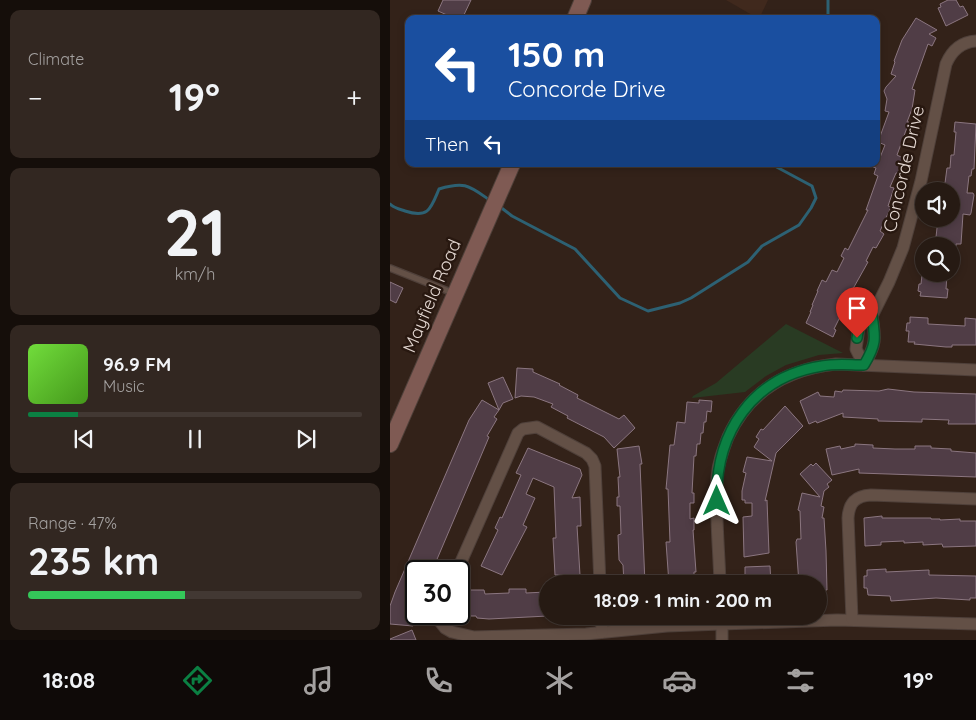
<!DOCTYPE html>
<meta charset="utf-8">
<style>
:root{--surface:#261a13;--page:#322721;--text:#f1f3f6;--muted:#a4a1a0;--line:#423833;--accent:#0b8043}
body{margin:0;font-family:Quicksand,sans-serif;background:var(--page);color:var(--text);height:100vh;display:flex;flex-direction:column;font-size:19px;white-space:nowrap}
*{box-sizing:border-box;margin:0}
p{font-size:16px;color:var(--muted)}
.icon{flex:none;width:28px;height:28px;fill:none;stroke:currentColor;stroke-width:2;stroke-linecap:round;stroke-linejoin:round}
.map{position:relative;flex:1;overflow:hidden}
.sheet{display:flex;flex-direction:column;gap:10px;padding:10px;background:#150e0a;width:390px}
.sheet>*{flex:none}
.guide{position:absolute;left:15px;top:15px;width:475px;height:152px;border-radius:10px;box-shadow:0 2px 8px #0003,0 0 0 1px var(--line);background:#1a4fa0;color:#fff;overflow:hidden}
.controls{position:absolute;left:525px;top:182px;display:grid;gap:10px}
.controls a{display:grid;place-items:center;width:45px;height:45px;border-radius:50%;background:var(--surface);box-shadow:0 2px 8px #0003,0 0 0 1px var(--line);font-size:25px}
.speed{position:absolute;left:15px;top:560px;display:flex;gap:10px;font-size:25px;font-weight:700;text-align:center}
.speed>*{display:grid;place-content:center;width:65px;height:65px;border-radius:50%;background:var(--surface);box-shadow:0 2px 8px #0003,0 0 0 1px var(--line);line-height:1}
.speed .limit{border:2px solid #111;border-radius:8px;background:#fff;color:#111}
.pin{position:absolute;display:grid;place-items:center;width:42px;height:42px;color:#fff;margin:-51px -21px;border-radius:50% 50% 50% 0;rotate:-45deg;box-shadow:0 0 5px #0007}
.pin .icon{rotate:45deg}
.me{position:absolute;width:55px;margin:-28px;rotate:0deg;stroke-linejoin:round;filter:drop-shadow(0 0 4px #0008)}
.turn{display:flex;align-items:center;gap:18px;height:105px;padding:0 20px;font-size:22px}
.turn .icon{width:65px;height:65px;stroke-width:2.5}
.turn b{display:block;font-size:35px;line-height:42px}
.then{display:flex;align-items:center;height:48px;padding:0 20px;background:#0003;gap:10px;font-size:19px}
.big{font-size:38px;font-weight:700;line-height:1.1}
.sheet .widget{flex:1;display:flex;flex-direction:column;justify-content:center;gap:8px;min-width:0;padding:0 18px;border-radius:10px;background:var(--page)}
.sheet .dial{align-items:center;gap:0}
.dial b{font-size:65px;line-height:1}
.song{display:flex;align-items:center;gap:15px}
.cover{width:60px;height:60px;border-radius:8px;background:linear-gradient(135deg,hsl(100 70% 55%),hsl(100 70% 35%))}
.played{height:5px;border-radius:2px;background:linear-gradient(90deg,var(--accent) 15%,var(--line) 15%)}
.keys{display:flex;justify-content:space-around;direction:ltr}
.heat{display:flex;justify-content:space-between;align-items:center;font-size:28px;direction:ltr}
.charge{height:8px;border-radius:4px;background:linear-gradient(90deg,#34c759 47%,var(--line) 0)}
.trip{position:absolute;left:149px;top:575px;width:288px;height:50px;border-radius:25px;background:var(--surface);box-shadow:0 2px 8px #0003,0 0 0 1px var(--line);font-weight:700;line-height:50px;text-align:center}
.tab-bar{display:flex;height:80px;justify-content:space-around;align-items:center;background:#0f0a08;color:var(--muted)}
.tab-bar .icon{width:35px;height:35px}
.tab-bar .on{color:var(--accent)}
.tab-bar b{font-size:22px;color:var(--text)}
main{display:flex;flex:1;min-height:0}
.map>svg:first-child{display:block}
.built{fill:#40291d}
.green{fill:#293b23}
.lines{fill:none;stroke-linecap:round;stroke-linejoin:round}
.stream{stroke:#2d6173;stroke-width:3}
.building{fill:#503d46;stroke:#8b7680}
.lane-casing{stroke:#4f403a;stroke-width:8}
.street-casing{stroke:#4f403a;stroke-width:13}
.secondary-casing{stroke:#4f403a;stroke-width:18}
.lane{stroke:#635046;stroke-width:5.5}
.street{stroke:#635046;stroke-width:11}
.secondary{stroke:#7f5a53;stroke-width:16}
.route-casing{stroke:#07532c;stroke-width:12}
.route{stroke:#0b8043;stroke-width:9}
.labels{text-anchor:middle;stroke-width:5;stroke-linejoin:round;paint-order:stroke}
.street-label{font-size:18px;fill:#e4d8d2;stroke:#281810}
</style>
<main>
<section class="sheet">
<div class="widget"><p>Climate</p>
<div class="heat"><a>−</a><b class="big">19°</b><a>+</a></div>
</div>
<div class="widget dial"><b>21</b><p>km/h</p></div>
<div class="widget">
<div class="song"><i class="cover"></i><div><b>96.9 FM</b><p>Music</p></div></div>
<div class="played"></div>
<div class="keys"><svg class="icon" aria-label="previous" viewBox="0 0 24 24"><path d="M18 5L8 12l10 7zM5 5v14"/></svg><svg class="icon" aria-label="pause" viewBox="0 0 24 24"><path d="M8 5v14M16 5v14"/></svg><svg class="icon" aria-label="next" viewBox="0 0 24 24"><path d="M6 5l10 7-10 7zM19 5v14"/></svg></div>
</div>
<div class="widget"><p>Range · 47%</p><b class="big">235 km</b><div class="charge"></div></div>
</section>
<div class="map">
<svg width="586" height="640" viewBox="0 0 586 640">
<rect width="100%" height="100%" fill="#332219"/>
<polygon class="built" points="336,0 378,0 369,19"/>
<polygon class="green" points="396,324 453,353 429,355 396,365 376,376 355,392 302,398 303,396 326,383"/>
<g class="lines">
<g class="stream">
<polyline points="438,19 438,0"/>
<path d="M0 204C4 208 9 209 15 211 39 219 41 208 49 189 76 181 79 186 101 201"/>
<polyline points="109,206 122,216 185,249 230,298 258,311 290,303 301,298 358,262 372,246 409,225 421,208 426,198 422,186 381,164"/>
</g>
</g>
<g class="building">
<polygon points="53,0 81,0 72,19 66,19 48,11"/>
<polygon points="558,0 566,0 570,7 573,6 578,15 556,26 548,8 551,7 550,4"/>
<polygon points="526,18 547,30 539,34 546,38 542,46 538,44 522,89 525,90 522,109 517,122 519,122 507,155 513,158 508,173 506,173 500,187 504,188 498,206 501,207 490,231 494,234 486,248 483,247 476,261 478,262 450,312 449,316 450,317 444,329 446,330 443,337 416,323 421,312 420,312 423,305 422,305 428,291 427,291 432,280 436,282 442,270 447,272 454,258 451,256 455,248 458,250 478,210 476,210 488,176 484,174 486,168 483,167 484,164 486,164 486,159 489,160 495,145 488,142 499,112 495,111 497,99 494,91 496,87 506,76 501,74 505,62 504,61 512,40"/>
<polygon points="565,122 586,124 584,169 582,169 581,176 579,176 577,193 583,193 584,195 581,213 580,215 573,214 571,244 566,244 566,246 545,246 548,219 561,219 561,191 551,191 552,183 555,183 557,168 560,168 561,155 564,155 566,132 564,132"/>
<polygon points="534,274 557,275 556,289 558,289 557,298 530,296 531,292 528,291 529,284 531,284 532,275"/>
<polygon points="0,282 13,288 6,303 0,300"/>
<polygon points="520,317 538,318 538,324 575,326 575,318 586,319 586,345 562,345 562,347 556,347 524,344 525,342 518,342 519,331 516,331 517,323 520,323"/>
<polygon points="127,368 143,369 143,372 170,384 169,385 188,395 187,398 229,419 234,415 245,428 224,448 214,437 177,418 178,416 161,407 163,404 144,397 131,396 125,398"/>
<polygon points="113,377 123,399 113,403 109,410 98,383"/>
<polygon points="498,389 524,392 586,394 586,424 558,424 559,420 532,419 532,422 488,421 488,419 453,417 453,413 427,423 426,421 419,424 410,401 428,392 430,396 444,397 445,391 452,392 453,390 489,391"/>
<polygon points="92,400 109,410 104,417 107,419 97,436 99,437 42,571 26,571 26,604 25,603 23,626 0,624 0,606 5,592 79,420"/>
<polygon points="309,400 322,401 321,412 317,411 316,422 314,422 313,433 311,433 310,444 307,444 306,456 304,456 302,493 304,493 304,503 300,503 300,519 304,518 304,530 303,530 306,572 304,572 304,583 279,584 276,542 280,542 278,489 276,489 280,445 284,445 287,422 295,423 297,402 309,403"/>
<polygon points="395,406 413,426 386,453 375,501 377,500 379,553 354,557 353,517 362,516 362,503 355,503 355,500 352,500 352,491 356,473 353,472 357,457 382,461 364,447 369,439 366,437 371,429 373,430"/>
<polygon points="465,444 483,445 483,448 505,449 525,449 525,446 541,446 541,448 561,449 561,451 586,453 586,477 469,473 469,469 442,475 436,449 450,446 451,449 465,446"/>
<polygon points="249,446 252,464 250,464 255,584 234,584 233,565 229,560 228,535 231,534 230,506 227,506 227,497 229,497 228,477 230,477 227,449"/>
<polygon points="138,448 190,469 192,475 182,498 190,497 191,526 187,526 190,575 165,575 163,538 166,538 164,487 143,478 136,494 145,498 133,525 137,527 112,575 91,566 108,530 105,528 110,517 112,518 131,475 126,473"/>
<polygon points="426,463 442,480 437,484 439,487 434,491 431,506 434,507 432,518 434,518 436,551 437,590 435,590 436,601 428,601 428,584 409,584 406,542 407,539 411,539 410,511 408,510 412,493 430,497 410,474 421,464 423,466"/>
<polygon points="492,516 492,518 541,518 541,519 550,519 550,520 570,519 570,521 586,521 586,546 553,547 552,544 533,545 533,542 514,543 514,541 491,542 491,545 475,546 474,518"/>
<polygon points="380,566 381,584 355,584 355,567"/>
<polygon points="496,569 496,572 539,570 539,575 586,576 586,598 580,598 580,600 546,598 501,601 500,596 478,595 477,588 474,588 474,576 477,576 477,570"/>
<polygon points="119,589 136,589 136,593 156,592 158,616 99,619 87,618 86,616 80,616 79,608 78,608 79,590 94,590 95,594 119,593"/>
<polygon points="22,630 26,640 0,640 0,639"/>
</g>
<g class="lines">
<defs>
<polyline id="lane" points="0,268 63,293"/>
<g id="street">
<path d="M474 365 466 349 469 327 482 316 499 282 513 248 531 181 556 64C562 50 571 42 586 41"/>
<path d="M474 365C486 345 486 339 482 316"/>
<polyline points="67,571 128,433 133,429 147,427 196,453 202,459 205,466 210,584"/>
<path d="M330 584C329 549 325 512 327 477 328 463 333 450 338 437 359 391 397 369 446 364L586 370"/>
<polyline points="49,614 51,623 55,628 62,632 84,637 196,634 277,626 447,620 586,624"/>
<polyline points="211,616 212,632"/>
<polyline points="332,618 332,640"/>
<path d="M462 619 458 518C459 503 465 496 481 495L586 499"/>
</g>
<g id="secondary">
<polyline points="185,19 193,0"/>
<polyline points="0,444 122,164"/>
</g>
</defs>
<use href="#lane" class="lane-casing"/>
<use href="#street" class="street-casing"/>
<use href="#secondary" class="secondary-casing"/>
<use href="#lane" class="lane"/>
<use href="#street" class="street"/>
<use href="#secondary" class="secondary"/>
</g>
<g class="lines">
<defs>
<path id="route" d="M327 501C325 433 362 377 432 366 446 363 460 365 474 365 486 345 486 339 482 316L469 327 467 338"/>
</defs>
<use href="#route" class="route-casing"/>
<use href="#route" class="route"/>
</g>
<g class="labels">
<g class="street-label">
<text transform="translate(514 169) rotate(-77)" y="6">Concorde Drive</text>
<text transform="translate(42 296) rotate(-67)" y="6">Mayfield Road</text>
</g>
</g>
</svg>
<div class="controls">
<a><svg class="icon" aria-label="sound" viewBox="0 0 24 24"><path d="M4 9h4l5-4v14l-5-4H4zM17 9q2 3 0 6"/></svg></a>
<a><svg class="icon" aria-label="search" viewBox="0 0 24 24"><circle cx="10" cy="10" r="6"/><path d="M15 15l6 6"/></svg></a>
</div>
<div class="speed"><div class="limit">30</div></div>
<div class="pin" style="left:467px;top:338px;background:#d93025"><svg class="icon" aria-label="arrive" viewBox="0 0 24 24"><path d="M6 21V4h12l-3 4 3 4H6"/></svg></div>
<svg class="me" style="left:327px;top:501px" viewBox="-20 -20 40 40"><path d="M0-17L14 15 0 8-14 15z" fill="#0b8043" stroke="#fff" stroke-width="4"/></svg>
<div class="trip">18:09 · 1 min · 200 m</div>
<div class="guide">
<div class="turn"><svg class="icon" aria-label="left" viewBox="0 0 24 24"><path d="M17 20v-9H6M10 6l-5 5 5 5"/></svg><div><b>150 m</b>Concorde Drive</div></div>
<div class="then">Then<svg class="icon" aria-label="left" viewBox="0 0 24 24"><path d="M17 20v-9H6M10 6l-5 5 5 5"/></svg></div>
</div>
</div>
</main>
<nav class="tab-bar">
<b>18:08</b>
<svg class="icon on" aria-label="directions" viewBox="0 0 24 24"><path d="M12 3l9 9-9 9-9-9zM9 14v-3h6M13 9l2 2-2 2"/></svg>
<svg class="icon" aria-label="music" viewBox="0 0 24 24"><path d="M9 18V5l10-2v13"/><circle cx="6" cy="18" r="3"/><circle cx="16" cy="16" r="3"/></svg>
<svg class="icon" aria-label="phone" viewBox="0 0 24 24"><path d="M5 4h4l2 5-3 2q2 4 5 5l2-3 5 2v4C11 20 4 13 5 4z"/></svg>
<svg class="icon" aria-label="climate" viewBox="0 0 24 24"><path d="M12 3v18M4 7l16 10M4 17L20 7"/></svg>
<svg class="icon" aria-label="car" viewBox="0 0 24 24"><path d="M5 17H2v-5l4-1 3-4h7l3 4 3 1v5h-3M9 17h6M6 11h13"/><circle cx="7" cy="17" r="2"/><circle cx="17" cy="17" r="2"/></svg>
<svg class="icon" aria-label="filters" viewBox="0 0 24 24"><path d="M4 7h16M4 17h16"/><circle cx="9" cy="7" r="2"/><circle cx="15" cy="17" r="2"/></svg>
<b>19°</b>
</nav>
